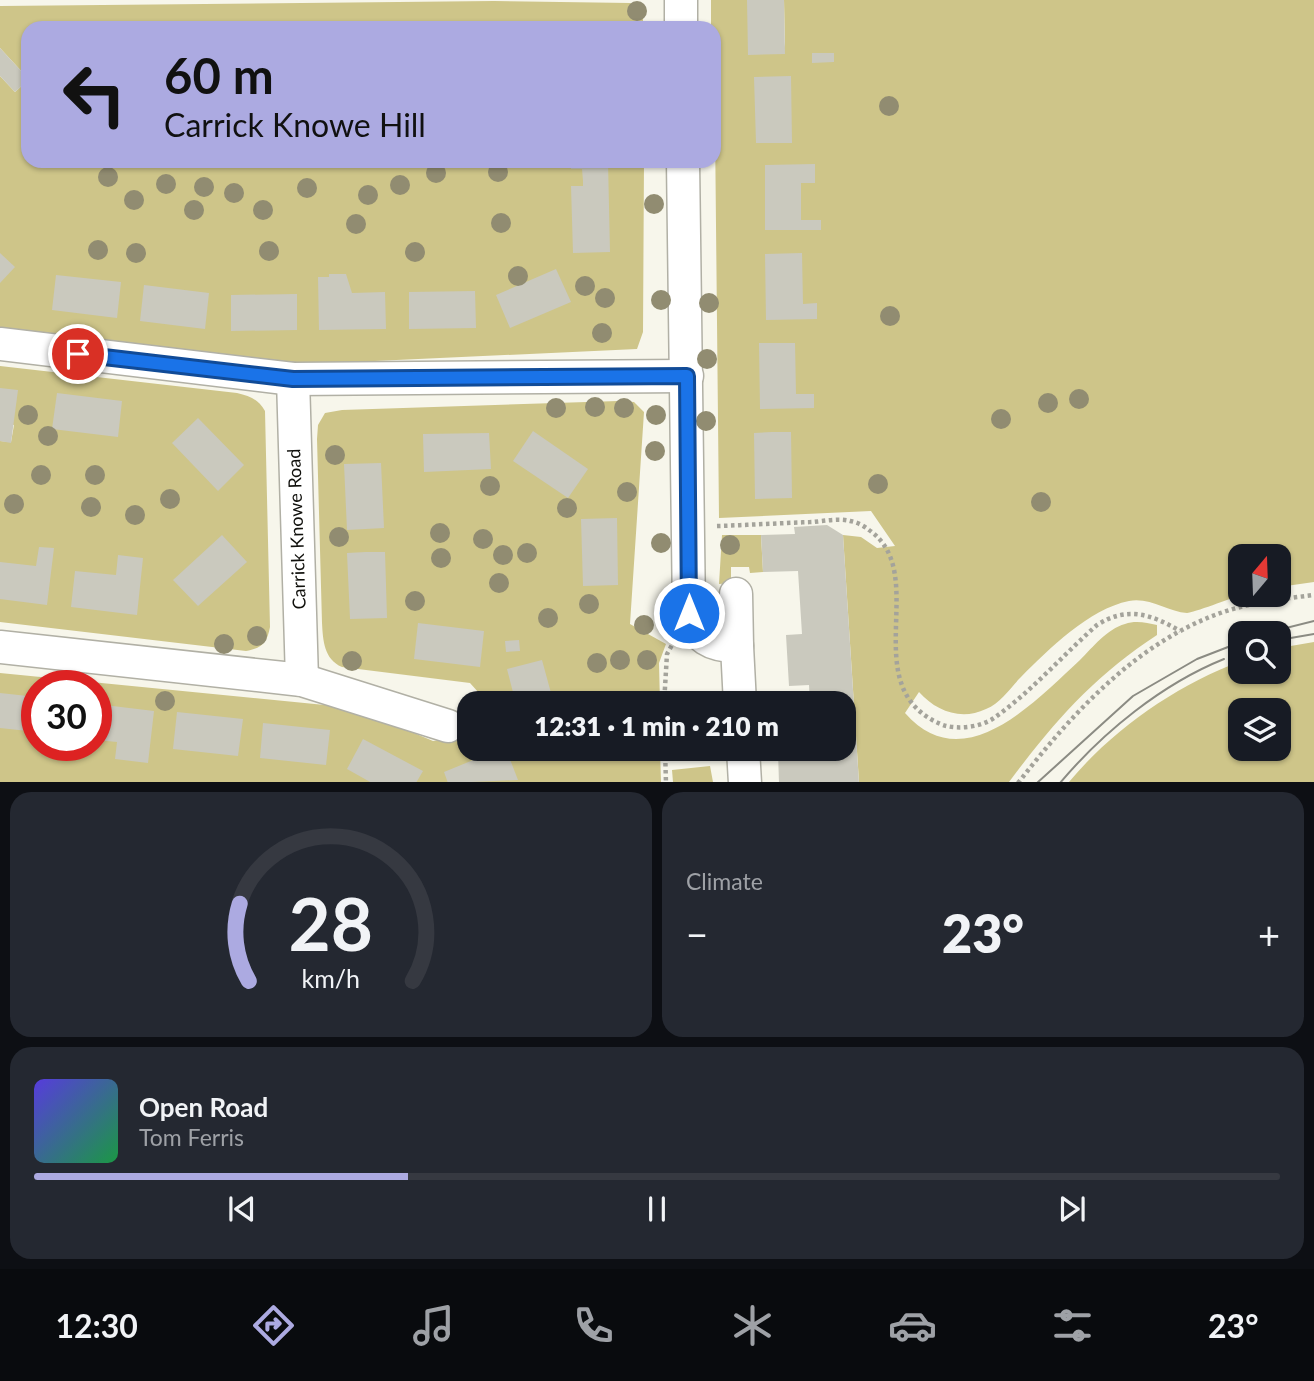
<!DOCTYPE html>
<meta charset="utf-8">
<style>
:root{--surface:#171b24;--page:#242831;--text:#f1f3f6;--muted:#9ea1a6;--line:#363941;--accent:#acaae1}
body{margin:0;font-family:Lato,sans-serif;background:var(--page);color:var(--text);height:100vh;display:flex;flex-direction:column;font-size:26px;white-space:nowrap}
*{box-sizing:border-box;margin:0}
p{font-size:23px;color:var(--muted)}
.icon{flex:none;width:38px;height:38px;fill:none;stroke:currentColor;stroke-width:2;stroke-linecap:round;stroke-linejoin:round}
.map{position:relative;height:782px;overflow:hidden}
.drawer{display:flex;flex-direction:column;gap:10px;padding:10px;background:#0d0f14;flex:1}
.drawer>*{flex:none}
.banner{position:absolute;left:21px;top:21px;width:700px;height:147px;border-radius:21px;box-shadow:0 2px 5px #0004;background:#acaae1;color:#111;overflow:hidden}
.needle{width:46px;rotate:19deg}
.tools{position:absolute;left:1228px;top:544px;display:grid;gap:14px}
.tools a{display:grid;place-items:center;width:63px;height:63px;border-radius:14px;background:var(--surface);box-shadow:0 2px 5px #0004;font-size:35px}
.speed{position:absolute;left:21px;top:670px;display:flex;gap:14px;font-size:35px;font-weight:700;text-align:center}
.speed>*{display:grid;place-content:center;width:91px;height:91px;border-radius:50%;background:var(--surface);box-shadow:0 2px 5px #0004;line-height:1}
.speed .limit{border:10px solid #d22;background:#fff;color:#111}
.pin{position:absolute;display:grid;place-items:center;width:60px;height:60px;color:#fff;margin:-30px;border:4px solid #fff;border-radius:50%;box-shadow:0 2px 7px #0007}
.me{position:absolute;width:77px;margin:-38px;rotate:0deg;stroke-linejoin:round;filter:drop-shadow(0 0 5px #0008)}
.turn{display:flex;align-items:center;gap:24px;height:147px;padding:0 28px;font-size:32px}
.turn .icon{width:91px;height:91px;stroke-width:2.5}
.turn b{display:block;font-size:49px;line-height:60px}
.big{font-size:52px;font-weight:800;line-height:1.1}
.drawer .card{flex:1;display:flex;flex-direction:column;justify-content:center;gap:10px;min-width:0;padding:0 24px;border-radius:21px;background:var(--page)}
.drawer .dial{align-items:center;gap:0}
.dial svg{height:182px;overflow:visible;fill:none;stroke:var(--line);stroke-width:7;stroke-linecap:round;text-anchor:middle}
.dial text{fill:var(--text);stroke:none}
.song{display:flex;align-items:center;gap:21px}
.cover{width:84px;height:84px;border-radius:10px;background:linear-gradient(135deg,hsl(250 70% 55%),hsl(140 70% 35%))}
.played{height:7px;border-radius:4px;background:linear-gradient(90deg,var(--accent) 30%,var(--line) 30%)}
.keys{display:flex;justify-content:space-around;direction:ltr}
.heat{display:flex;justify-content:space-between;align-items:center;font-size:38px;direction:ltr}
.drawer .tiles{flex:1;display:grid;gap:10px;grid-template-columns:1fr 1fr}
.card:last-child{grid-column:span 2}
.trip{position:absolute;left:457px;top:691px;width:399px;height:70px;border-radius:21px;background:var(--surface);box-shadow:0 2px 5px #0004;font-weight:800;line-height:70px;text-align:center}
.dock{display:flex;height:112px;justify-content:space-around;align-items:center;background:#090b0e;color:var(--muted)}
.dock .icon{width:49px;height:49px}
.dock .selected{color:var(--accent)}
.dock b{font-size:32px;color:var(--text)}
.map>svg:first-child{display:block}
.green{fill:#cec589;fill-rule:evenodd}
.building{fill:#cac9be}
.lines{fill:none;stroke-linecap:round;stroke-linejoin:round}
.minor-casing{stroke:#b1b0a5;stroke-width:35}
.path{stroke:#a4a39b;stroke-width:4.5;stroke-dasharray:3.5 3.5;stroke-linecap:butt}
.minor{stroke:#fff;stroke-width:32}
.tram{stroke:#8b8b83;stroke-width:2}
.tree{fill:#918c71}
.route-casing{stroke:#114b97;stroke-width:18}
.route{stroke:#1a73e8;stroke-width:12}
.labels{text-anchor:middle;stroke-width:7;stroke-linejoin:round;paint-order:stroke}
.street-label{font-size:18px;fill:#10100c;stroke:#fff}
</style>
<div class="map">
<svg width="1314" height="783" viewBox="0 0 1314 783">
<rect width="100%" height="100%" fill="#f7f6eb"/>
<g class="green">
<path d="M711 0H775L785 48 784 0H1314V582L1279 587V556H1241L1242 595C1231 598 1193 613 1187 613 1168 612 1150 597 1129 601 1089 609 1049 649 1021 677 1010 688 1001 703 986 709 961 721 936 711 919 692L905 713C964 780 1035 701 1080 660 1093 647 1107 629 1125 624 1136 620 1147 623 1157 625V635C1094 676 1054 722 1009 782H859L843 535 861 537 877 548 895 546 871 511 719 518 714 28H711Z"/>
<polygon points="494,1 630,3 643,11 643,28 28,28 28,161 644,161 643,332 637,349 310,364 0,328 0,76 15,92 26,82 24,74 0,48 0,6"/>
<path d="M0 366 237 393C250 396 258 399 265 411L270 627C267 643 262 648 246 651L0 622V441L11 442 14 425 0 423Z"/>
<path d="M618 401 634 402 644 412 630 624 666 644 659 663 660 703 572 704 571 699 554 703H488L470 683 342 667C324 659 323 641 322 623L317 439 318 425 325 413 342 410Z"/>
<polygon points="722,535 761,535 763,572 750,573 749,567 731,567 731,583 719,584"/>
<path d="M1314 642V782H1069C1113 729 1177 685 1241 661V672H1279V648ZM1279 710V749H1241V710Z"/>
<path d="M0 673 355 708 433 741 469 736V749H660L661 782 0 783ZM37 686H96V746H37Z"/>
<polygon points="710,766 713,782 673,782 672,770"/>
</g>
<g class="building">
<polygon points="747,0 784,0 785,54 748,55"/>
<polygon points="377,22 384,22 384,28 317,28 317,23"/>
<rect x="405" y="22" width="67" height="6"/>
<rect x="52" y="23" width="67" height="5"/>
<rect x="142" y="23" width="66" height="5"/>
<rect x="230" y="23" width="66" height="5"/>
<polygon points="0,48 24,74 26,82 15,92 0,76"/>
<polygon points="812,53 834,53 834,62 812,63"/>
<polygon points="791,76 792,143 756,143 754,77"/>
<polygon points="571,161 608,161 610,252 573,253 571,186 583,186 583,181 582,169 571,169"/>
<polygon points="815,164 815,183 801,183 801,220 821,220 821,230 765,230 765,165"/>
<polygon points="0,253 15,267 0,283"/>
<polygon points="802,253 803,304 817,303 817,319 766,320 765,254"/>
<polygon points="556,269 571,302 510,328 496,295"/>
<polygon points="329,274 346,274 352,293 385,292 386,329 319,330 318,277 329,277"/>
<polygon points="56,275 121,282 117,318 52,310"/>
<polygon points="144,285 209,293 205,329 140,321"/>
<polygon points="475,291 476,328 409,329 409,292"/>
<polygon points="297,294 297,330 231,331 231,295"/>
<polygon points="759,343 795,343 796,394 814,394 814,408 760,409"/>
<polygon points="0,388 18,390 11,443 0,441"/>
<polygon points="57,393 122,401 118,437 52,429"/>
<polygon points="198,418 244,465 218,491 172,443"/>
<polygon points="533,431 588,469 568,498 513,461"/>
<polygon points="772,432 791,432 792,498 755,499 754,433"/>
<polygon points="489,433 491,469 424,472 423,434"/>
<polygon points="381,463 384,528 347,530 344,464"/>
<polygon points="617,518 618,585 583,586 581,519"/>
<polygon points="827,525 843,535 859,783 779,783 778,752 844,749 844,704 810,704 809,685 789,686 786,635 802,634 798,571 763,572 761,535 795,534 794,527"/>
<polygon points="222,535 247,562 198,606 173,580"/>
<polygon points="39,547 54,548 47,605 0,599 0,562 36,566"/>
<polygon points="366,552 385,552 387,618 350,619 347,553"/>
<polygon points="118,555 143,558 137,615 71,607 75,571 116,575"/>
<polygon points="418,623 484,631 480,667 414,659"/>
<polygon points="519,640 520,651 506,652 505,641"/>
<polygon points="542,660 554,704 516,704 507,669"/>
<polygon points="0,693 37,697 37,732 0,728"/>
<polygon points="96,704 154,711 148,763 115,759 117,742 96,740"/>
<polygon points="177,712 243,719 238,756 173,749"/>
<polygon points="263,723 330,730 326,765 260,758"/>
<polygon points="363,739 423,771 416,783 372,783 347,769"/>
<polygon points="500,749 506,749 518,780 448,783 444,772"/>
</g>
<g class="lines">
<defs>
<g id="minor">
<polyline points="681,0 681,28"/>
<path d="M683 161 689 613C697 638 711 646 737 646L740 704"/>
<polyline points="0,344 293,379 687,376"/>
<polyline points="293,379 302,680"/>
<polyline points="736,594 737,646"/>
<polyline points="0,647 302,680 448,726"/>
<polyline points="743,749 745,783"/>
</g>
</defs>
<use href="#minor" class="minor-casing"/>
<g class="path">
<path d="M717 526C749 525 781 523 813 522 824 521 839 518 850 521 857 522 864 526 869 530 933 574 852 689 943 725 958 730 981 727 994 718 1031 692 1063 655 1097 625 1127 606 1151 614 1180 631"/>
<polyline points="664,704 667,654 672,645"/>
<polyline points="665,749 666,783"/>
<path d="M1018 783C1071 715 1133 646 1215 615 1246 603 1281 599 1314 595"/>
</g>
<use href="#minor" class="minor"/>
<g class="tram">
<polyline points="1262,634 1314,621"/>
<polyline points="1279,640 1314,634"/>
<polyline points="1037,783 1133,696 1197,659 1241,642"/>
<path d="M1060 783C1103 732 1162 684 1224 659"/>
</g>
</g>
<g class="tree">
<circle cx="637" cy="11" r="10"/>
<circle cx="889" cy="106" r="10"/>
<circle cx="498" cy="172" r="10"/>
<circle cx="436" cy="173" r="10"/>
<circle cx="108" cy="177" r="10"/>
<circle cx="166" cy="184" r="10"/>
<circle cx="400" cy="185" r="10"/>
<circle cx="204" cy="187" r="10"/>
<circle cx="307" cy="188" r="10"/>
<circle cx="234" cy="193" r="10"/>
<circle cx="368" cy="195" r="10"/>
<circle cx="134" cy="200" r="10"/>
<circle cx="654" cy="204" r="10"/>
<circle cx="194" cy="210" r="10"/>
<circle cx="263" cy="210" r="10"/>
<circle cx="501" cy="223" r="10"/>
<circle cx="356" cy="224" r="10"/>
<circle cx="98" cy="250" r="10"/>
<circle cx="269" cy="251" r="10"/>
<circle cx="415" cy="252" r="10"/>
<circle cx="136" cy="253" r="10"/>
<circle cx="518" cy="276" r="10"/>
<circle cx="585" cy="286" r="10"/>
<circle cx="605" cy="298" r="10"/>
<circle cx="661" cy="300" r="10"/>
<circle cx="709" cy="303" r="10"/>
<circle cx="890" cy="316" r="10"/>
<circle cx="602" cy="333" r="10"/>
<circle cx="707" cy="359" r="10"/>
<circle cx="1079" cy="399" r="10"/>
<circle cx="1048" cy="403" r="10"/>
<circle cx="595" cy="407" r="10"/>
<circle cx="556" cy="408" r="10"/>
<circle cx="624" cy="408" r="10"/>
<circle cx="28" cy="415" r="10"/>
<circle cx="656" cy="415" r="10"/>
<circle cx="1001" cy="419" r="10"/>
<circle cx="706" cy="421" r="10"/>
<circle cx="48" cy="436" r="10"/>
<circle cx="655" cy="451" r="10"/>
<circle cx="335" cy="455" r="10"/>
<circle cx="41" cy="475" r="10"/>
<circle cx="95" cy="475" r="10"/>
<circle cx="878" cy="484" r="10"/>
<circle cx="490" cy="486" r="10"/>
<circle cx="627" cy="492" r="10"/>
<circle cx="170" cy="499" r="10"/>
<circle cx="1041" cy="502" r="10"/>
<circle cx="14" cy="504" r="10"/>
<circle cx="91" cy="507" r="10"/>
<circle cx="567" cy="508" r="10"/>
<circle cx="135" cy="515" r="10"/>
<circle cx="440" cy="533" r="10"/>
<circle cx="339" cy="537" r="10"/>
<circle cx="483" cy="539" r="10"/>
<circle cx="661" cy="543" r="10"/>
<circle cx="730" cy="545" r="10"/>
<circle cx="527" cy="553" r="10"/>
<circle cx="503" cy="555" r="10"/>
<circle cx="441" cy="558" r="10"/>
<circle cx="499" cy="583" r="10"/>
<circle cx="415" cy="601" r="10"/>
<circle cx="589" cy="604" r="10"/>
<circle cx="548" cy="618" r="10"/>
<circle cx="644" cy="625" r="10"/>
<circle cx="257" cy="636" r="10"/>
<circle cx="224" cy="644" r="10"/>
<circle cx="620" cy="660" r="10"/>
<circle cx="647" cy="660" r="10"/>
<circle cx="352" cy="661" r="10"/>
<circle cx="597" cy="663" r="10"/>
<circle cx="165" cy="701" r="10"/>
</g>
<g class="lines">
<defs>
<polyline id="route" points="78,354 293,379 687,376 689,613"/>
</defs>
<use href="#route" class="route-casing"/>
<use href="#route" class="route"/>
</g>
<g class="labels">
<g class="street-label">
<text transform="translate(297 529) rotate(-92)" y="6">Carrick Knowe Road</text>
</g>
</g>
</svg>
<div class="tools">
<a><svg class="needle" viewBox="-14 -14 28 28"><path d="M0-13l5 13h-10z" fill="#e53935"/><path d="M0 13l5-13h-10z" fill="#9ea1a6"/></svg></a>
<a><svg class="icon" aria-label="search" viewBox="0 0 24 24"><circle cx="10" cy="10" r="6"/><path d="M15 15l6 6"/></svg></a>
<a><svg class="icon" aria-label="layers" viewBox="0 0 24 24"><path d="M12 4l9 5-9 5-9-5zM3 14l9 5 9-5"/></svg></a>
</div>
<div class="speed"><div class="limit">30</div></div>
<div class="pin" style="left:78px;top:354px;background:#d93025"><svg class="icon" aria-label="arrive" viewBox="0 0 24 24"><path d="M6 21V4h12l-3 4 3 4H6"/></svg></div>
<svg class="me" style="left:689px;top:613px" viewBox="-20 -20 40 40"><circle r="17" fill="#1a73e8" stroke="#fff" stroke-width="3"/><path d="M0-11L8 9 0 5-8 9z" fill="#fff"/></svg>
<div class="trip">12:31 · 1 min · 210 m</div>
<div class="banner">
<div class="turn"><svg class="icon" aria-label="left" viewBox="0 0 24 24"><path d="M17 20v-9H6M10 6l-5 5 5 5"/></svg><div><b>60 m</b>Carrick Knowe Hill</div></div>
</div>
</div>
<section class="drawer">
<div class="tiles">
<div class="card dial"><svg viewBox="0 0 100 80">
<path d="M14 69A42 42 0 1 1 86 69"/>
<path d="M14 69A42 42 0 0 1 10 35" stroke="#acaae1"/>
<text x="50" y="56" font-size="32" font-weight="700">28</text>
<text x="50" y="72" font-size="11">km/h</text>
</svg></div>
<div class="card"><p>Climate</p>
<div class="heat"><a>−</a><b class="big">23°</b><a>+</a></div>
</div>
<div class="card">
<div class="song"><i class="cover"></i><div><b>Open Road</b><p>Tom Ferris</p></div></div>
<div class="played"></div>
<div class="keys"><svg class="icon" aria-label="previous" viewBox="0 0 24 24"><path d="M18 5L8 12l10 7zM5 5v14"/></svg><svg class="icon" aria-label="pause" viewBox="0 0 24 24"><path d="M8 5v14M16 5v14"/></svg><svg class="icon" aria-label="next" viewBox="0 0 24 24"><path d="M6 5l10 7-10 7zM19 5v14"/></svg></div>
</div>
</div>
</section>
<nav class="dock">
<b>12:30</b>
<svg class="icon selected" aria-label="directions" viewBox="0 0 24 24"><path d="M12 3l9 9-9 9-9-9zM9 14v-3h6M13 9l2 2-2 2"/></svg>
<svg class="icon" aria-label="music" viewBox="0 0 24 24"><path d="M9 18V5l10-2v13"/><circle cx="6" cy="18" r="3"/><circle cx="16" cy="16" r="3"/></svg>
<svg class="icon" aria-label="phone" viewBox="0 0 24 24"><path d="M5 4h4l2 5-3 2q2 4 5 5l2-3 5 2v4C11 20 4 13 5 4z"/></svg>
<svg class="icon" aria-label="climate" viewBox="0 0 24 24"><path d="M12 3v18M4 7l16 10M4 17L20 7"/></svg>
<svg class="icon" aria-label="car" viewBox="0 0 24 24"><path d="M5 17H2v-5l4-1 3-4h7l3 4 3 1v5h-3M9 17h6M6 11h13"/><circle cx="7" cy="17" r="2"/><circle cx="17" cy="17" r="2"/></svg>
<svg class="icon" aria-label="filters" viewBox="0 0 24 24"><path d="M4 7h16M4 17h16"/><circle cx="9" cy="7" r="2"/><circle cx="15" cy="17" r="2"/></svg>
<b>23°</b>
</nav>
